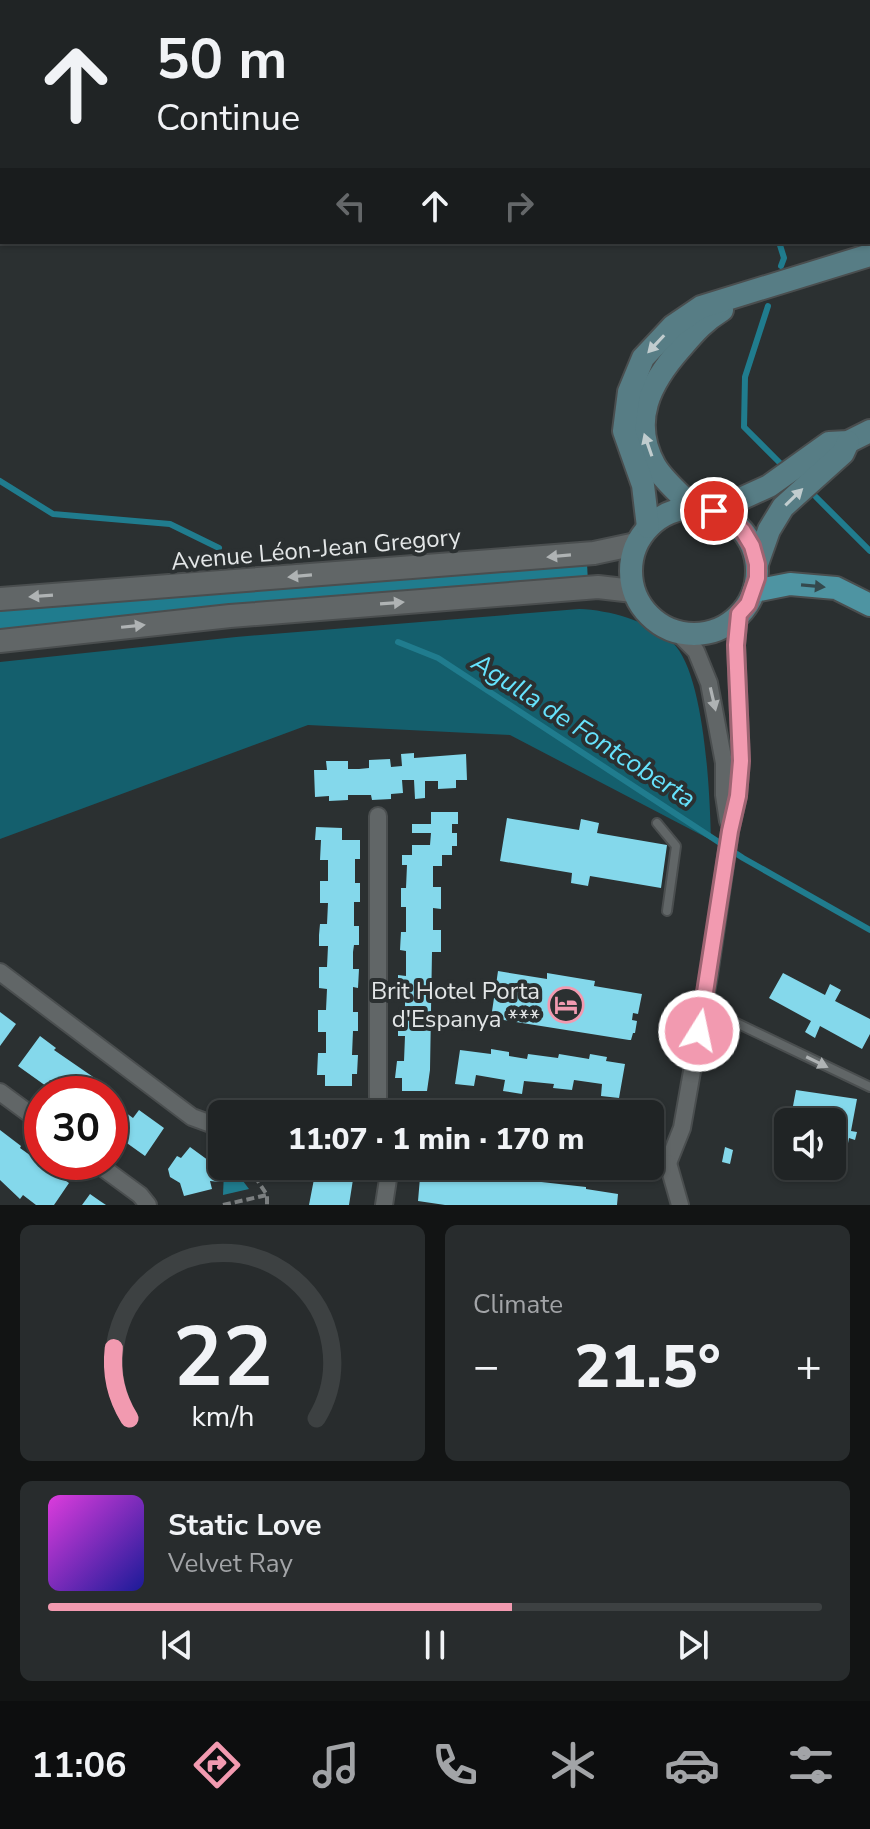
<!DOCTYPE html>
<meta charset="utf-8">
<style>
:root{--surface:#202425;--page:#282c2d;--text:#f1f3f6;--muted:#a2a4a7;--line:#3d4142;--accent:#f29ab0}
body{margin:0;font-family:"Nunito Sans",sans-serif;background:var(--page);color:var(--text);height:100vh;display:flex;flex-direction:column;font-size:30px;white-space:nowrap}
*{box-sizing:border-box;margin:0}
p{font-size:26px;color:var(--muted)}
.icon{flex:none;width:44px;height:44px;fill:none;stroke:currentColor;stroke-width:2;stroke-linecap:round;stroke-linejoin:round}
.map{position:relative;height:1205px;overflow:hidden}
.details{display:flex;flex-direction:column;gap:20px;padding:20px;background:#121414;flex:1}
.details>*{flex:none}
.banner{position:absolute;left:0px;top:0px;width:870px;height:244px;box-shadow:0 2px 6px #0004,0 0 0 2px var(--line);background:#202425;color:var(--text);overflow:hidden}
.fabs{position:absolute;left:774px;top:1108px;display:grid;gap:16px}
.fabs a{display:grid;place-items:center;width:72px;height:72px;border-radius:12px;background:var(--surface);box-shadow:0 2px 6px #0004,0 0 0 2px var(--line);font-size:40px}
.speed{position:absolute;left:24px;top:1076px;display:flex;gap:16px;font-size:40px;font-weight:700;text-align:center}
.speed>*{display:grid;place-content:center;width:104px;height:104px;border-radius:50%;background:var(--surface);box-shadow:0 2px 6px #0004,0 0 0 2px var(--line);line-height:1}
.speed .limit{border:12px solid #d22;background:#fff;color:#111}
.pin{position:absolute;display:grid;place-items:center;width:68px;height:68px;color:#fff;margin:-34px;border:4px solid #fff;border-radius:50%;box-shadow:0 2px 8px #0007}
.me{position:absolute;width:88px;margin:-44px;rotate:10deg;stroke-linejoin:round;filter:drop-shadow(0 0 6px #0008)}
.turn{display:flex;align-items:center;gap:28px;height:168px;padding:0 24px;font-size:36px}
.turn .icon{width:104px;height:104px;stroke-width:2.5}
.turn b{display:block;font-size:56px;line-height:68px}
.lanes{display:flex;align-items:center;height:76px;padding:0 24px;background:#0003;justify-content:center;gap:40px;direction:ltr}
.lanes .off{opacity:.35}
.big{font-size:60px;font-weight:800;line-height:1.1}
.details .widget{flex:1;display:flex;flex-direction:column;justify-content:center;gap:12px;min-width:0;padding:0 28px;border-radius:12px;background:var(--page)}
.details .dial{align-items:center;gap:0}
.dial svg{height:208px;overflow:visible;fill:none;stroke:var(--line);stroke-width:7;stroke-linecap:round;text-anchor:middle}
.dial text{fill:var(--text);stroke:none}
.song{display:flex;align-items:center;gap:24px}
.cover{width:96px;height:96px;border-radius:12px;background:linear-gradient(135deg,hsl(300 70% 55%),hsl(240 70% 35%))}
.played{height:8px;border-radius:4px;background:linear-gradient(90deg,var(--accent) 60%,var(--line) 60%)}
.keys{display:flex;justify-content:space-around;direction:ltr}
.heat{display:flex;justify-content:space-between;align-items:center;font-size:44px;direction:ltr}
.details .tiles{flex:1;display:grid;gap:20px;grid-template-columns:1fr 1fr}
.widget:last-child{grid-column:span 2}
.trip{position:absolute;left:208px;top:1100px;width:456px;height:80px;border-radius:12px;background:var(--surface);box-shadow:0 2px 6px #0004,0 0 0 2px var(--line);font-weight:800;line-height:80px;text-align:center}
.menu{display:flex;height:128px;justify-content:space-around;align-items:center;background:#0d0e0f;color:var(--muted)}
.menu .icon{width:56px;height:56px}
.menu .active{color:var(--accent)}
.menu b{font-size:36px;color:var(--text)}
.map>svg:first-child{display:block}
.green{fill:#145f6d}
.water{fill:#207c8e}
.lines{fill:none;stroke-linecap:round;stroke-linejoin:round}
.stream{stroke:#207c8e;stroke-width:6}
.building{fill:#84d8eb}
.service-casing{stroke:#4a4e4f;stroke-width:12}
.minor-casing{stroke:#4a4e4f;stroke-width:20}
.tertiary-casing{stroke:#4a4e4f;stroke-width:26}
.secondary-casing{stroke:#4a4e4f;stroke-width:26}
.primary-casing{stroke:#4a4e4f;stroke-width:26}
.path{stroke:#7b7f80;stroke-width:4;stroke-dasharray:8 4;stroke-linecap:butt}
.service{stroke:#616667;stroke-width:8}
.minor{stroke:#616667;stroke-width:16}
.tertiary{stroke:#616667;stroke-width:22}
.secondary{stroke:#577d85;stroke-width:22}
.primary{stroke:#4e94a2;stroke-width:22}
.oneway{fill:#c0ccce}
.oneway2{fill:#afb3b4}
.oneway3{fill:#34494d}
.route-casing{stroke:#9d6472;stroke-width:20}
.route{stroke:#f29ab0;stroke-width:14}
.labels{text-anchor:middle;stroke-width:8;stroke-linejoin:round;paint-order:stroke}
.street-label{font-size:24px;fill:#e3e6e7;stroke:#2b3031}
.poi-label{font-size:24px;fill:#e3e6e7;stroke:#2b3031;text-anchor:end}
.water-label{font-size:26px;font-style:italic;fill:#66e3fd;stroke:#2b3031}
</style>
<div class="map">
<svg width="870" height="1205" viewBox="0 0 870 1205">
<rect width="100%" height="100%" fill="#2b3031"/>
<path class="green" d="M579 609C610 610 648 621 672 642 705 672 710 796 711 840L510 735 308 725 0 839V662L236 637Z"/>
<g class="water">
<polygon points="587,563 588,583 0,635 0,608"/>
<polygon points="224,1172 237,1173 249,1189 223,1195"/>
</g>
<g class="lines">
<g class="stream">
<polyline points="494,2 495,0"/>
<polyline points="779,242 784,258 781,266"/>
<polyline points="768,306 745,377 744,427 781,464"/>
<polyline points="0,481 53,514 170,524 219,548"/>
<polyline points="816,497 870,551"/>
<polyline points="398,642 438,658 743,858 870,930"/>
</g>
</g>
<g class="building">
<polygon points="414,753 414,758 466,754 467,780 456,780 456,788 438,789 438,781 425,781 425,798 415,799 414,780 402,780 403,793 391,794 391,799 372,800 371,795 348,795 348,800 329,801 329,796 315,797 314,770 327,770 326,761 348,761 348,769 359,769 369,768 369,760 390,759 391,767 402,766 401,754"/>
<polygon points="431,812 458,812 458,824 452,824 452,833 457,833 457,846 452,846 452,855 442,855 442,866 433,866 433,887 441,887 441,909 433,908 433,930 441,930 441,952 432,952 430,1070 427,1091 402,1091 402,1078 395,1078 397,1061 404,1061 405,1036 398,1036 398,1019 405,1019 405,992 398,992 398,975 406,976 406,951 400,950 401,932 406,932 406,907 401,907 401,888 406,888 407,865 402,865 402,855 412,855 412,845 430,845 431,833 412,833 412,824 431,824"/>
<polygon points="507,818 579,830 581,819 599,823 597,833 667,845 661,888 590,876 588,886 571,883 572,873 500,861"/>
<polygon points="316,827 342,828 342,840 360,840 360,859 355,859 355,883 360,883 360,902 354,902 354,926 359,926 359,945 354,945 353,952 353,969 359,969 358,988 353,987 353,1012 358,1012 358,1031 353,1031 352,1055 358,1055 357,1074 352,1074 352,1086 325,1086 325,1075 317,1075 318,1053 326,1053 326,1032 318,1032 318,1010 326,1010 327,989 319,988 319,967 327,967 328,946 319,946 319,935 320,924 327,924 328,903 320,903 320,881 328,881 328,860 320,860 321,840 315,840"/>
<polygon points="498,971 547,979 547,973 595,981 594,986 642,994 638,1014 633,1013 632,1020 637,1021 635,1033 633,1033 631,1040 629,1040 491,1018 494,998 500,999 501,993 495,992"/>
<polygon points="783,973 825,995 830,984 841,990 835,1001 870,1019 870,1034 862,1049 820,1026 815,1038 805,1032 811,1021 769,998"/>
<polygon points="0,1012 16,1024 0,1046"/>
<polygon points="40,1036 56,1048 54,1050 115,1092 110,1098 110,1094 64,1094 64,1090 50,1080 46,1086 18,1066"/>
<polygon points="491,1049 509,1052 509,1056 527,1059 528,1054 558,1058 559,1054 589,1059 590,1054 607,1057 606,1061 625,1064 619,1098 601,1096 602,1084 574,1080 572,1090 553,1088 554,1084 524,1081 522,1094 503,1091 505,1080 476,1075 474,1086 455,1084 460,1050 491,1054"/>
<polygon points="796,1090 857,1099 851,1131 857,1132 855,1140 849,1138 844,1164 832,1162 832,1122 790,1122"/>
<polygon points="110,1101 133,1118 139,1110 164,1128 145,1156 110,1131"/>
<polygon points="0,1130 21,1146 20,1148 69,1183 54,1205 36,1205 23,1195 20,1199 0,1180"/>
<polygon points="190,1147 216,1166 214,1168 221,1169 220,1182 210,1181 212,1189 184,1196 180,1183 170,1177 168,1169 177,1156 181,1158"/>
<polygon points="725,1147 733,1150 730,1164 722,1162"/>
<polygon points="306,1166 337,1166 336,1170 354,1173 349,1205 309,1205 314,1179 305,1177"/>
<polygon points="421,1166 450,1166 505,1175 505,1178 586,1187 586,1189 618,1194 617,1205 445,1205 418,1201"/>
<polygon points="90,1194 100,1201 106,1205 82,1205"/>
</g>
<g class="lines">
<defs>
<g id="service">
<polyline points="657,823 676,846 667,911"/>
<polyline points="703,1007 870,1087"/>
</g>
<g id="minor">
<polyline points="677,632 696,651 709,683 724,763 724,795 728,821"/>
<polyline points="0,972 192,1117 222,1128"/>
<polyline points="0,1092 42,1123"/>
<polyline points="378,1114 378,816"/>
<polyline points="650,1161 668,1163"/>
<polyline points="95,1162 140,1195 148,1205"/>
<polyline points="668,1163 682,1128 709,975 730,831 738,796 741,761 736,645 739,614"/>
<polyline points="668,1163 680,1205"/>
<polyline points="384,1205 390,1166"/>
</g>
<g id="tertiary">
<polyline points="0,599 594,553 636,544"/>
<polyline points="0,641 230,616 598,587 633,591"/>
</g>
<g id="secondary">
<path d="M693 507C681 495 664 481 655 466 630 421 650 383 681 348 694 333 704 321 722 310"/>
<circle cx="694" cy="571" r="63"/>
<polyline points="714,511 769,486 829,443 848,442 870,431"/>
<polyline points="648,527 643,485 624,431 629,392 643,358 673,326 701,307 870,255"/>
<polyline points="757,564 769,530 783,507 843,453 848,442"/>
</g>
<polyline id="primary" points="754,591 790,584 836,588 870,605"/>
</defs>
<use href="#service" class="service-casing"/>
<use href="#minor" class="minor-casing"/>
<use href="#tertiary" class="tertiary-casing"/>
<use href="#secondary" class="secondary-casing"/>
<use href="#primary" class="primary-casing"/>
<g class="path">
<polyline points="248,1166 267,1195 267,1205"/>
<polyline points="223,1205 267,1195"/>
</g>
<use href="#service" class="service"/>
<use href="#minor" class="minor"/>
<use href="#tertiary" class="tertiary"/>
<use href="#secondary" class="secondary"/>
<use href="#primary" class="primary"/>
</g>
<defs><path id="oneway-solid" d="M-6-.8H1V-3.2L6.5 0L1 3.2V.8H-6Z" transform="scale(2)"/></defs>
<g class="oneway">
<use href="#oneway-solid" transform="translate(656 344) rotate(133)"/>
<use href="#oneway-solid" transform="translate(648 445) rotate(-109)"/>
<use href="#oneway-solid" transform="translate(794 497) rotate(-44)"/>
</g>
<g class="oneway2">
<use href="#oneway-solid" transform="translate(559 556) rotate(175)"/>
<use href="#oneway-solid" transform="translate(300 576) rotate(175)"/>
<use href="#oneway-solid" transform="translate(41 596) rotate(176)"/>
<use href="#oneway-solid" transform="translate(392 603) rotate(-4)"/>
<use href="#oneway-solid" transform="translate(133 626) rotate(-6)"/>
<use href="#oneway-solid" transform="translate(713 699) rotate(77)"/>
<use href="#oneway-solid" transform="translate(817 1062) rotate(26)"/>
</g>
<use class="oneway3" href="#oneway-solid" transform="translate(813 586) rotate(5)"/>
<g class="lines">
<defs>
<polyline id="route" points="699,1031 730,831 738,796 741,761 736,645 739,614 748,604 757,578 757,564 752,546 743,531 730,519 714,511"/>
</defs>
<use href="#route" class="route-casing"/>
<use href="#route" class="route"/>
</g>
<defs>
<symbol id="hotel-ring" viewBox="-11 -11 22 22"><circle r="9.5" fill="#2b3031" stroke="#f29ab0" stroke-width="1.5"/><path d="M-6-4.5h1.5V1H6V5H4.5V3h-9V5H-6ZM-4 0a1.8 1.8 0 1 1 3.6 0ZM.5 0V-2.5h3Q6-2.5 6 0Z" fill="#f29ab0"/></symbol>
</defs>
<g fill-rule="evenodd">
<use href="#hotel-ring" x="546" y="985" width="40" height="40"/>
</g>
<g class="labels">
<g class="street-label">
<text transform="translate(316 549) rotate(-5)" y="8">Avenue Léon-Jean Gregory</text>
</g>
<g class="poi-label">
<text x="540" y="999">Brit Hotel Porta<tspan x="540" dy="28">d'Espanya ***</tspan></text>
</g>
<g class="water-label">
<text transform="translate(584 730) rotate(33)" y="9">Agulla de Fontcoberta</text>
</g>
</g>
</svg>
<div class="fabs">
<a><svg class="icon" aria-label="sound" viewBox="0 0 24 24"><path d="M4 9h4l5-4v14l-5-4H4zM17 9q2 3 0 6"/></svg></a>
</div>
<div class="speed"><div class="limit">30</div></div>
<div class="pin" style="left:714px;top:511px;background:#d93025"><svg class="icon" aria-label="arrive" viewBox="0 0 24 24"><path d="M6 21V4h12l-3 4 3 4H6"/></svg></div>
<svg class="me" style="left:699px;top:1031px" viewBox="-20 -20 40 40"><circle r="17" fill="#f29ab0" stroke="#fff" stroke-width="3"/><path d="M0-11L8 9 0 5-8 9z" fill="#fff"/></svg>
<div class="trip">11:07 · 1 min · 170 m</div>
<div class="banner">
<div class="turn"><svg class="icon" aria-label="ahead" viewBox="0 0 24 24"><path d="M12 20V5M6 11l6-6 6 6"/></svg><div><b>50 m</b>Continue</div></div>
<div class="lanes"><svg class="icon off" aria-label="left" viewBox="0 0 24 24"><path d="M17 20v-9H6M10 6l-5 5 5 5"/></svg><svg class="icon" aria-label="ahead" viewBox="0 0 24 24"><path d="M12 20V5M6 11l6-6 6 6"/></svg><svg class="icon off" aria-label="right" viewBox="0 0 24 24"><path d="M7 20v-9h11M14 6l5 5-5 5"/></svg></div>
</div>
</div>
<section class="details">
<div class="tiles">
<div class="widget dial"><svg viewBox="0 0 100 80">
<path d="M14 69A42 42 0 1 1 86 69"/>
<path d="M14 69A42 42 0 0 1 8 42" stroke="#f29ab0"/>
<text x="50" y="56" font-size="32" font-weight="700">22</text>
<text x="50" y="72" font-size="11">km/h</text>
</svg></div>
<div class="widget"><p>Climate</p>
<div class="heat"><a>−</a><b class="big">21.5°</b><a>+</a></div>
</div>
<div class="widget">
<div class="song"><i class="cover"></i><div><b>Static Love</b><p>Velvet Ray</p></div></div>
<div class="played"></div>
<div class="keys"><svg class="icon" aria-label="previous" viewBox="0 0 24 24"><path d="M18 5L8 12l10 7zM5 5v14"/></svg><svg class="icon" aria-label="pause" viewBox="0 0 24 24"><path d="M8 5v14M16 5v14"/></svg><svg class="icon" aria-label="next" viewBox="0 0 24 24"><path d="M6 5l10 7-10 7zM19 5v14"/></svg></div>
</div>
</div>
</section>
<nav class="menu">
<b>11:06</b>
<svg class="icon active" aria-label="directions" viewBox="0 0 24 24"><path d="M12 3l9 9-9 9-9-9zM9 14v-3h6M13 9l2 2-2 2"/></svg>
<svg class="icon" aria-label="music" viewBox="0 0 24 24"><path d="M9 18V5l10-2v13"/><circle cx="6" cy="18" r="3"/><circle cx="16" cy="16" r="3"/></svg>
<svg class="icon" aria-label="phone" viewBox="0 0 24 24"><path d="M5 4h4l2 5-3 2q2 4 5 5l2-3 5 2v4C11 20 4 13 5 4z"/></svg>
<svg class="icon" aria-label="climate" viewBox="0 0 24 24"><path d="M12 3v18M4 7l16 10M4 17L20 7"/></svg>
<svg class="icon" aria-label="car" viewBox="0 0 24 24"><path d="M5 17H2v-5l4-1 3-4h7l3 4 3 1v5h-3M9 17h6M6 11h13"/><circle cx="7" cy="17" r="2"/><circle cx="17" cy="17" r="2"/></svg>
<svg class="icon" aria-label="filters" viewBox="0 0 24 24"><path d="M4 7h16M4 17h16"/><circle cx="9" cy="7" r="2"/><circle cx="15" cy="17" r="2"/></svg>
</nav>
